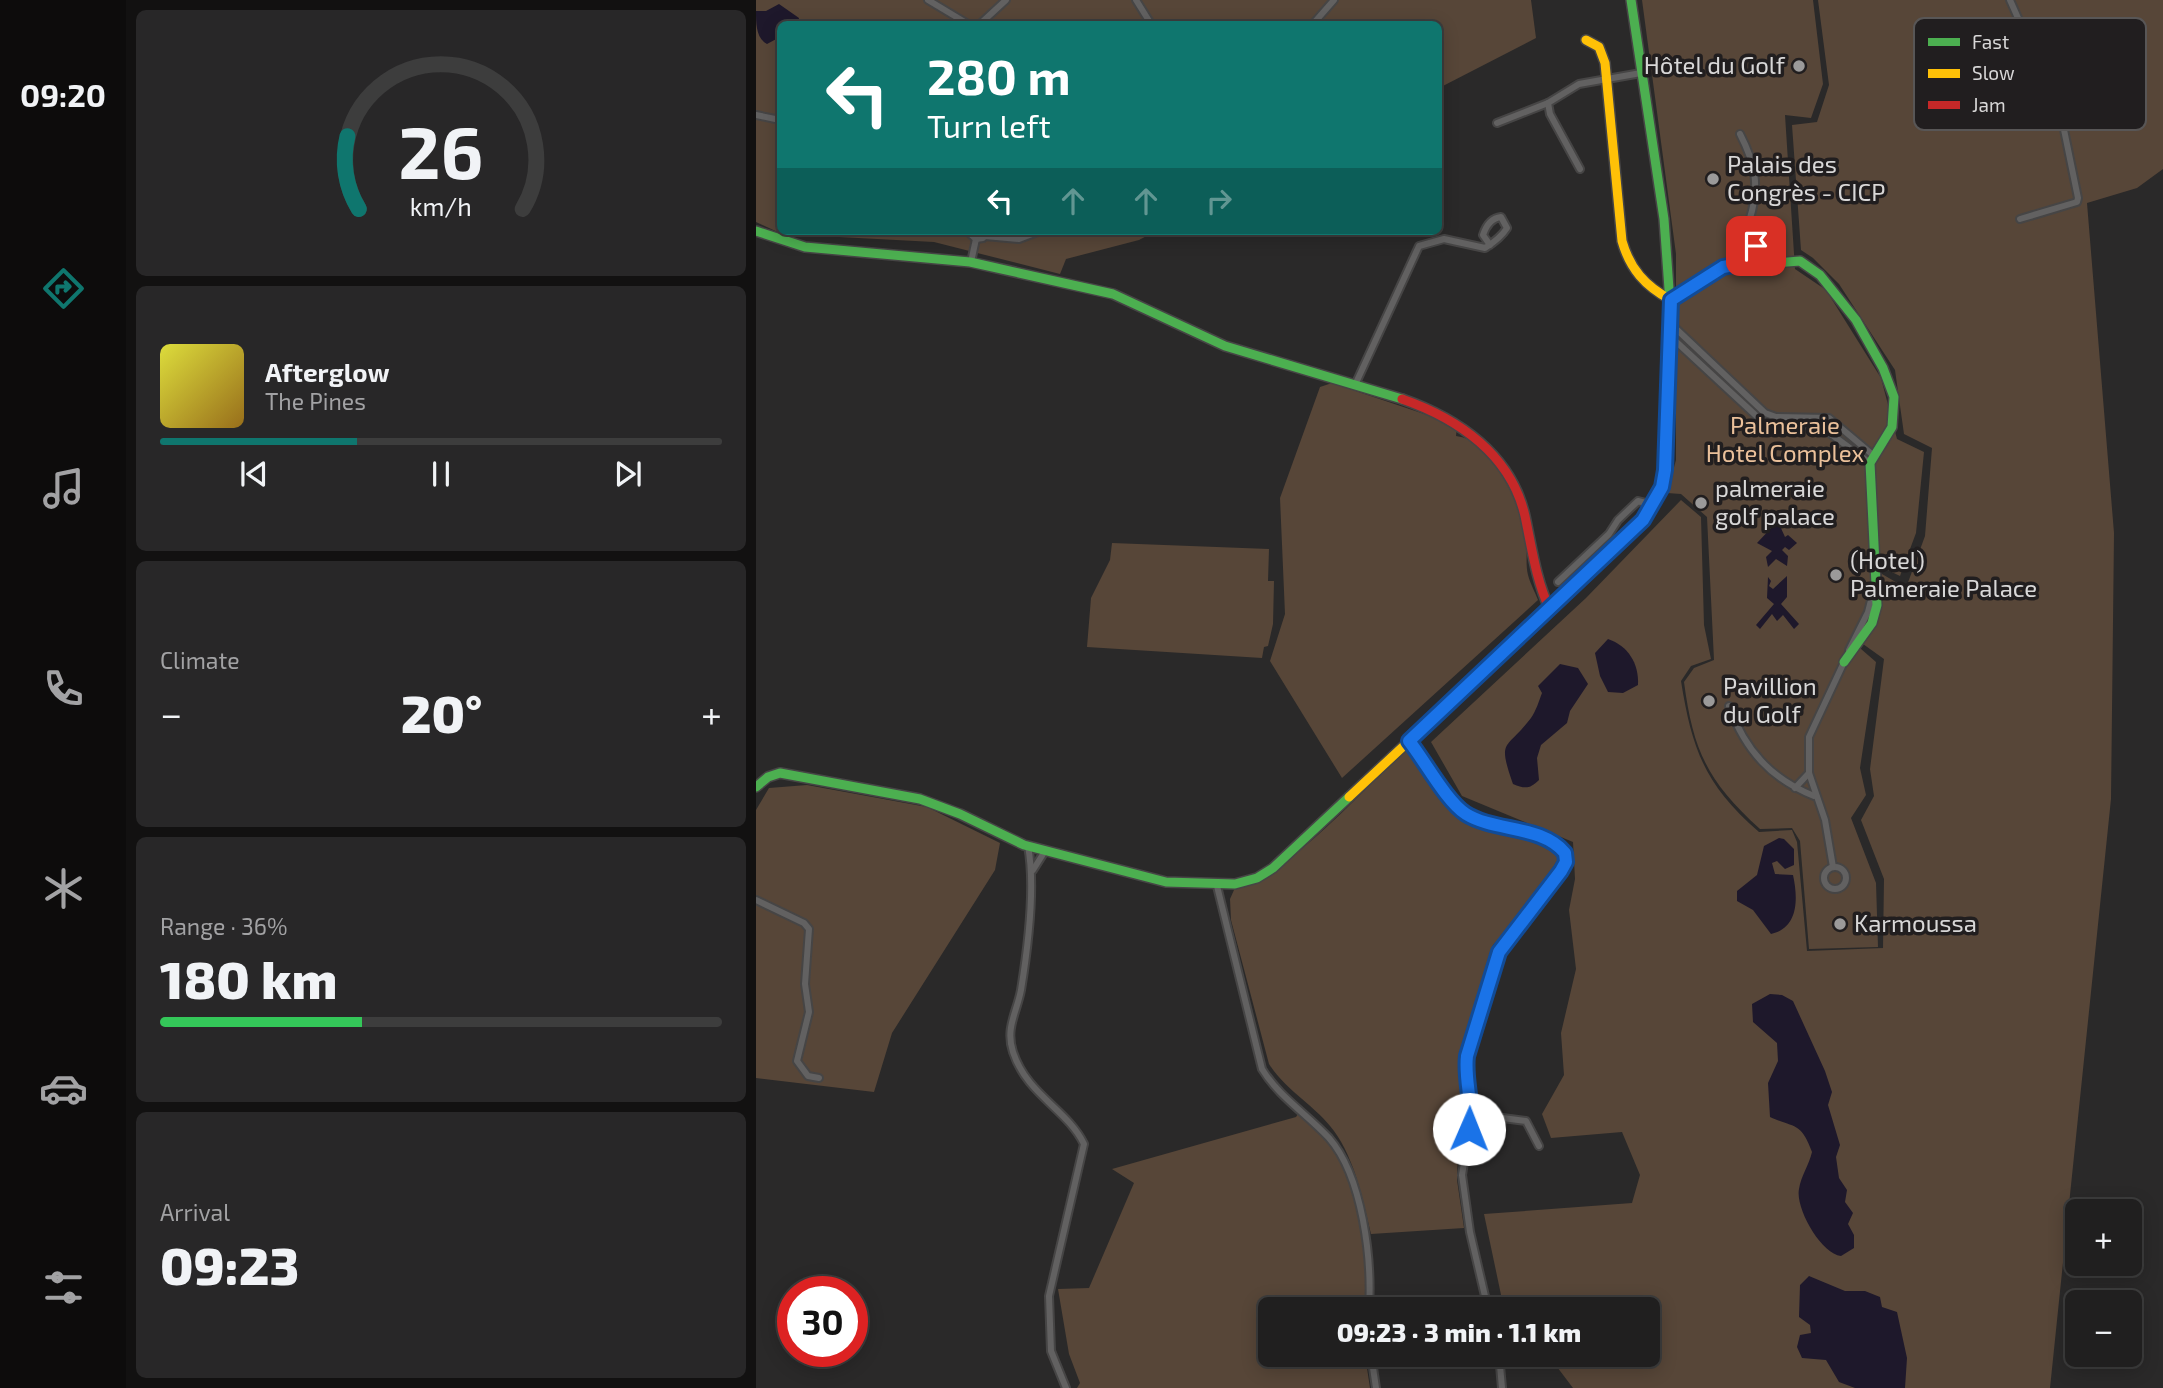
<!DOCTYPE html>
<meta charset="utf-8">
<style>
:root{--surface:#201f1f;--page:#282728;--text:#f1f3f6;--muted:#a2a2a4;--line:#3d3d3d;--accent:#0f766e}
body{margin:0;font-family:"Exo 2",sans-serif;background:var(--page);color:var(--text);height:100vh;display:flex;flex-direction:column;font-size:26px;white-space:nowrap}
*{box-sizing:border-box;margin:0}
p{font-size:23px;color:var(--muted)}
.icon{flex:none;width:38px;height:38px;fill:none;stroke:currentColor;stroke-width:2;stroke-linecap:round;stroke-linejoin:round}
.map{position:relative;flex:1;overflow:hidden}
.sheet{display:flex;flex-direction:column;gap:10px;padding:10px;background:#121111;width:630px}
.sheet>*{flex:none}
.guide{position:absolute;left:21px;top:21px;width:665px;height:214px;border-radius:10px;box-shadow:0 4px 18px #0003,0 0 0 2px var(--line);background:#0f766e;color:#fff;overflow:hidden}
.controls{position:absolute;left:1309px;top:1199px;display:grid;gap:14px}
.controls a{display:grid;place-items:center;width:77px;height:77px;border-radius:10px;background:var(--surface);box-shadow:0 4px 18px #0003,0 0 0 2px var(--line);font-size:35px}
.speed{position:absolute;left:21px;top:1276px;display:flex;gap:14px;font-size:35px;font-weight:700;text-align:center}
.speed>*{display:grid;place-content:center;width:91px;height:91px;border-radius:50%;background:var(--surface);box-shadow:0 4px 18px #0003,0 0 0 2px var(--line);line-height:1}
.speed .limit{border:10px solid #d22;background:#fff;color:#111}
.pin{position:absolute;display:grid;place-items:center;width:60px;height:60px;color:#fff;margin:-30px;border-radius:14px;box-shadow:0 4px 10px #0006}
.me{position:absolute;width:77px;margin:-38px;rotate:1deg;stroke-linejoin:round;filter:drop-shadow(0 0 5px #0008)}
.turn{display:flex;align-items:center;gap:24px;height:147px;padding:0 35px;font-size:32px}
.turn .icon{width:91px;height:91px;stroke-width:2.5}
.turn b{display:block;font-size:49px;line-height:60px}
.lanes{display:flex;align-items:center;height:66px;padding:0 35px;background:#0003;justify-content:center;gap:35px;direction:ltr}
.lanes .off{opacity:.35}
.big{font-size:52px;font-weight:800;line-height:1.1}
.sheet .widget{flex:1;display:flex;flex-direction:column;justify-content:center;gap:10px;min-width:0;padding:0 24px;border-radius:10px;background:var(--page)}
.sheet .dial{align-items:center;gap:0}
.dial svg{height:182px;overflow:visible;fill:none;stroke:var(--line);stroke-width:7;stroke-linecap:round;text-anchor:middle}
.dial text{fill:var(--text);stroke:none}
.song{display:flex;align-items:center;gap:21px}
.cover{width:84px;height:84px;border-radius:10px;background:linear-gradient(135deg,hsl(60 70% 55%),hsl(40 70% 35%))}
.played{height:7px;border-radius:4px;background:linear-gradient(90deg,var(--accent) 35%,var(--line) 35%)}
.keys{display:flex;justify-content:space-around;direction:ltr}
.heat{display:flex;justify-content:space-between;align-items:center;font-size:38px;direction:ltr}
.charge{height:10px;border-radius:5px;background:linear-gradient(90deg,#34c759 36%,var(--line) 0)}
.trip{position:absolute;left:502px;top:1297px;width:402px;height:70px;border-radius:10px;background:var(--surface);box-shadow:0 4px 18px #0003,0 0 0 2px var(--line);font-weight:800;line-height:70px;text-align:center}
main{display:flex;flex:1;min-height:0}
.menu{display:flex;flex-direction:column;width:126px;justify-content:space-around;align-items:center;background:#0d0c0c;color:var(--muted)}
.menu .icon{width:49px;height:49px}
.menu .active{color:var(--accent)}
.menu b{font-size:32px;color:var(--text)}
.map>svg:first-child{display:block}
.green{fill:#574638}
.water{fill:#1e182b}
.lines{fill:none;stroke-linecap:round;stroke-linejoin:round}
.street-casing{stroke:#464545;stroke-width:10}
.fast-casing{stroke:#464545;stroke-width:12}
.slow-casing{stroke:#464545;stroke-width:12}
.jam-casing{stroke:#464545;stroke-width:12}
.street{stroke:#626161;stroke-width:6}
.fast{stroke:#4caf50;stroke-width:9}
.slow{stroke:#ffc107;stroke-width:9}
.jam{stroke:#c62828;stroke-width:9}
.route-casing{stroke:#114b97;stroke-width:18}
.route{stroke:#1a73e8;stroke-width:12}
.poi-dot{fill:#9b9a9a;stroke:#211e1f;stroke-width:2.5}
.labels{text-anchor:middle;stroke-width:7;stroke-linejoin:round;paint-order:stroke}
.poi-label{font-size:24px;fill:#d8d7d7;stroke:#211e1f;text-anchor:start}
.park-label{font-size:24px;fill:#eac09a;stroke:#211e1f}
.key{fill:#211e1f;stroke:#585656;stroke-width:2}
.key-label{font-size:19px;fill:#d8d7d7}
</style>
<main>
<nav class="menu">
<b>09:20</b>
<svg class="icon active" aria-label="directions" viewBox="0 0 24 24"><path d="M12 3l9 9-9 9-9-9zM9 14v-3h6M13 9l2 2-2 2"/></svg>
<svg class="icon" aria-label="music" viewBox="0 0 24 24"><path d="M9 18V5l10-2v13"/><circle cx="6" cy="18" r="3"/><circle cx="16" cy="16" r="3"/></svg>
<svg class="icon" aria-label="phone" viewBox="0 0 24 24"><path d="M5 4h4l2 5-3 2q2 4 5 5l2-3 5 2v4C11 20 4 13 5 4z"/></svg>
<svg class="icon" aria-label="climate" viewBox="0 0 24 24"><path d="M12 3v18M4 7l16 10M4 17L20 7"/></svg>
<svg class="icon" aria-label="car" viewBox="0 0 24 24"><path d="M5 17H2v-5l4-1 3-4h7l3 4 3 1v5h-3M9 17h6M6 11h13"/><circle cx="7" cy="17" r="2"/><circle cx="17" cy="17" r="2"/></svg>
<svg class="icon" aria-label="filters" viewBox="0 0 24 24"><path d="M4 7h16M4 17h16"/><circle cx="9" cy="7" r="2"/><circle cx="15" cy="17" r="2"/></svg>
</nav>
<section class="sheet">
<div class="widget dial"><svg viewBox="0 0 100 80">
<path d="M14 69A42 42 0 1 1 86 69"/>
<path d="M14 69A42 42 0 0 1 9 37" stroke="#0f766e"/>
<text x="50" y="56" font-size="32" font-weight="700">26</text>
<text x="50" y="72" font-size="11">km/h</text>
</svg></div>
<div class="widget">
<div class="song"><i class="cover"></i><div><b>Afterglow</b><p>The Pines</p></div></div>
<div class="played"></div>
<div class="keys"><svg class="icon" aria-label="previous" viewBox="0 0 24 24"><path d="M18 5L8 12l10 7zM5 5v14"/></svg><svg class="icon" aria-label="pause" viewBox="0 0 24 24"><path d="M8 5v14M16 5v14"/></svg><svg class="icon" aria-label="next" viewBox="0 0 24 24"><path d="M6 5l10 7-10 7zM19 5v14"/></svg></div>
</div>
<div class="widget"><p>Climate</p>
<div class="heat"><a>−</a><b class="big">20°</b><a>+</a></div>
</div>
<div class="widget"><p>Range · 36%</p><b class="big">180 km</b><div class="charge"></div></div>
<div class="widget"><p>Arrival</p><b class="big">09:23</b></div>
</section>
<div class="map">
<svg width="1407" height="1388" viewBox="0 0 1407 1388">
<rect width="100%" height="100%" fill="#2a2929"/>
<g class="green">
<polygon points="0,0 775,0 780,38 683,88 682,24 24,24 24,231 400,231 383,240 310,259 304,274 178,242 26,234 0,222"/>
<path d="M886 0H1057L1067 84 1055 118 1029 115 1039 269 1070 290 1125 378 1141 439 1168 452 1160 533 1144 576 1117 563 1109 614 1097 642 1120 662 1104 768 1110 795 1095 818 1120 883 1122 947 1053 949 1044 841 1036 828 1004 829C952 782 937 751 928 682L938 668 958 660 951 517 925 494 911 493 920 460V254Z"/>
<path d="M1062 0H1407V169L1381 188 1331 203 1358 533 1355 799 1294 1388H817L792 1355 892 1354V1309H748L728 1214 876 1203 884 1175 866 1132 795 1138 786 1114 808 1075 805 1033 820 969 813 910 819 879 817 842 706 796 675 742 830 598 925 500 945 517 948 625 955 659 935 666 925 681C936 750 949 785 1003 832L1036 830 1041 842 1051 951 1127 948 1128 879 1105 820 1118 796 1114 769 1128 659 1107 644 1122 618 1126 574 1150 588 1169 536 1176 448 1148 434 1139 370 1083 284 1057 258 1045 250 1036 125 1061 122 1073 85Z"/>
<path d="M576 383 701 425 700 436C744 443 764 498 770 537 772 549 769 563 772 575 774 583 779 592 782 600L586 778 514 661 529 614 524 498 564 387Z"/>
<polygon points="356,543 513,549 512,581 518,581 517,624 512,646 508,647 506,658 331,647 335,598 354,560"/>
<path d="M648 751H654L662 757C674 773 686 798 701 810 724 829 796 832 804 856L775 904 737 945 709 1045 707 1078 711 1112 702 1146 701 1180 708 1228 615 1234C607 1200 599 1160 578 1131 560 1106 530 1091 513 1064L475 920 474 899 478 890C538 869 601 796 648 751Z"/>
<polygon points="51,785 171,807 244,843 239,870 136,1033 118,1092 0,1078 0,810 13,788"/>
<path d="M544 1111C555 1124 572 1137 580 1152 605 1199 612 1257 609 1309H514V1354L609 1355 614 1388H321L324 1383 313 1354 302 1289 333 1288 378 1183 356 1169 540 1117Z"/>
</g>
<g class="water">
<path d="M23 4 43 18 42 24H24V37L11 44C0 38 0 24 0 11H10Z"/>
<polygon points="1018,525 1024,526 1029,537 1032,535 1041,543 1033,550 1029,547 1026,550 1032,556 1031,566 1020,559 1012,567 1010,557 1016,551 1001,543"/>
<polygon points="1031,576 1031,597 1025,604 1043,624 1038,629 1027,615 1021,621 1016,614 1004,629 1000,625 1018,604 1011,598 1012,577 1015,581 1013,586 1017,589"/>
<path d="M852 639C872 646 883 663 882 685L867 693 852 692 844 676 839 653Z"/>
<path d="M804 664 822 668 832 684 814 711 811 723 785 745 781 758 783 780C774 789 769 789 757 784 741 738 750 751 775 718 780 711 783 701 786 693L782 686Z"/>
<path d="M1023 838 1028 839 1038 849V865L1029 869 1021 861 1016 863 1019 874 1037 875C1042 898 1043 928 1015 934L997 910 981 901V891L1001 875 1008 846Z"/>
<path d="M1014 994 1026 995 1037 1001 1069 1071 1076 1092 1072 1105 1084 1145 1080 1157 1083 1178 1091 1190 1089 1202 1097 1213 1092 1224 1098 1235V1248L1085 1256C1065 1254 1039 1208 1043 1189 1045 1176 1053 1165 1056 1152 1045 1122 1039 1128 1014 1117L1012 1083 1022 1061 1021 1043 997 1022 996 1004Z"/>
<polygon points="1053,1276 1089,1291 1109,1291 1124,1297 1126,1307 1141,1312 1151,1358 1149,1388 1099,1388 1083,1382 1070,1360 1046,1358 1041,1347 1044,1335 1055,1333 1054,1325 1043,1317 1044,1285"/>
</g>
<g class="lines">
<defs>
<g id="street">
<polyline points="172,0 212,24"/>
<polyline points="380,0 395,24"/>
<polyline points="1254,0 1305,115 1322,198 1321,202 1264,219"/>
<polyline points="224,24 250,0"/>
<polyline points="557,24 578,0"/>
<polyline points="0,115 24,120"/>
<polyline points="741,123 792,103"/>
<path d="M984 134C999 163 1004 186 994 218L999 232 1001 261"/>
<polyline points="824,169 794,114 792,103 823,84 885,73"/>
<polyline points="211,231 220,239 227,238 232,231"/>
<polyline points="229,236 263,239 284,231"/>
<polyline points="215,262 220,239"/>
<polyline points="915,324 1009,413 1020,417 1073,418 1117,455"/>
<polyline points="914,336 1008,423 1068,429 1114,463"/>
<path d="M599 385 663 246 688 239 729 248C737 243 746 236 751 228L745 217C735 218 730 226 727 235L734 245"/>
<polyline points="802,582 853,534 862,520 882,501 898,505"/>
<polyline points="1093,650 1112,612 1118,589"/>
<path d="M973 706C989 750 1015 779 1058 796"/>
<path d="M653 741C669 761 689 800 710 813 739 832 786 825 809 853L810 862 805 871 742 952 711 1056 710 1070 716 1114 706 1175 714 1232 732 1309"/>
<polyline points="1039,788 1053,773"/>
<path d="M272 846C280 888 272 947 265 990 261 1012 249 1028 257 1052 271 1095 311 1109 328 1144L293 1296 295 1351 310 1388"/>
<circle cx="1079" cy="878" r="11"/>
<polyline points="1077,867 1069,820 1053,773 1053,737 1089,660"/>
<polyline points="277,870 289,851"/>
<path d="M461 886 506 1069C523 1097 551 1114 573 1138 607 1177 616 1260 613 1309"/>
<polyline points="0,900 48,923 53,929 49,984 53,1012 41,1061 52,1076 63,1078"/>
<polyline points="716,1114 770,1121 783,1146"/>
<polyline points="615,1354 620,1388"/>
<polyline points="743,1354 746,1388"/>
</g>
<g id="fast">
<polyline points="0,231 49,247 214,262 357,294 469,346 646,399"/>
<polyline points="944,282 967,267 1044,261 1064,275 1100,320 1127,368 1138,397 1136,427 1114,463 1121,605 1116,623 1088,662"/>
<polyline points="802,602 870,539 887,520 906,487 915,317 908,219 875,0"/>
<polyline points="0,787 12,777 24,773 164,799 204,814 268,845 410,882 479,884 501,878 517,868 593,797"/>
</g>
<g id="slow">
<path d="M830 40 843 47 849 63 866 241C874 269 889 286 915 300L944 282"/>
<polyline points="593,797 802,602"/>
</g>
<path id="jam" d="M646 399C703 419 755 455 769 516 776 549 780 580 794 610"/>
</defs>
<use href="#street" class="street-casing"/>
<use href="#fast" class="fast-casing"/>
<use href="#slow" class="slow-casing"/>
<use href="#jam" class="jam-casing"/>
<use href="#street" class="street"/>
<use href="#fast" class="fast"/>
<use href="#slow" class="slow"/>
<use href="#jam" class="jam"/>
</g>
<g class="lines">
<defs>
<path id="route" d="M713 1129C718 1104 708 1081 711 1056L743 952 805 871 810 862 809 853C786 825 739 832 710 814 690 801 669 761 653 741L887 520 906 487 909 470 915 300 967 267 1001 261 1000 246"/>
</defs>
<use href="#route" class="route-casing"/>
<use href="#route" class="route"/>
</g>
<g class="poi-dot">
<circle cx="1043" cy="66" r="7"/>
<circle cx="957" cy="179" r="7"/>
<circle cx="945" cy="503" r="7"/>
<circle cx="1080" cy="575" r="7"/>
<circle cx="953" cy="701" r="7"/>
<circle cx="1084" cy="924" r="7"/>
</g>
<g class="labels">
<g class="poi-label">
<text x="1029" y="74" text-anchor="end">Hôtel du Golf</text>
<text x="971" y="173">Palais des<tspan x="971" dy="28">Congrès - CICP</tspan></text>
<text x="959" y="497">palmeraie<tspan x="959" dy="28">golf palace</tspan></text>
<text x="1094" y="569">(Hotel)<tspan x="1094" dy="28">Palmeraie Palace</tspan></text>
<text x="967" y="695">Pavillion<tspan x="967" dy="28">du Golf</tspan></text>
<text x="1098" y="932">Karmoussa</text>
</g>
<g class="park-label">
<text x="1029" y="434">Palmeraie<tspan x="1029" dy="28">Hotel Complex</tspan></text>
</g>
</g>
<rect x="1158" y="18" width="232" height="112" rx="10" class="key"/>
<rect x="1172" y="38" width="32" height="8" fill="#4caf50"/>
<rect x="1172" y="69" width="32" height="9" fill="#ffc107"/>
<rect x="1172" y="101" width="32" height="8" fill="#c62828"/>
<g class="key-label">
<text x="1216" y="49">Fast</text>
<text x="1216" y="80">Slow</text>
<text x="1216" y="112">Jam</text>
</g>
</svg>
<div class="controls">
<a>+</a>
<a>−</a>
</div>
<div class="speed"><div class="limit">30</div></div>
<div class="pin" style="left:1000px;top:246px;background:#d93025"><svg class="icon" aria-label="arrive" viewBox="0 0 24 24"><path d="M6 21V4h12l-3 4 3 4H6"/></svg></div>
<svg class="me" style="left:713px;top:1129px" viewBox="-20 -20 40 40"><circle r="19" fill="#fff"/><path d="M0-13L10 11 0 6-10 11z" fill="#1a73e8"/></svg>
<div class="trip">09:23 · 3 min · 1.1 km</div>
<div class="guide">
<div class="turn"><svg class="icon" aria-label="left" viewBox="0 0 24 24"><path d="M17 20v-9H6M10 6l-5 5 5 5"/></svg><div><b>280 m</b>Turn left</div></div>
<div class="lanes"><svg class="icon" aria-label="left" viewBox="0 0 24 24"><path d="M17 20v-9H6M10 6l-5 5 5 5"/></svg><svg class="icon off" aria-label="ahead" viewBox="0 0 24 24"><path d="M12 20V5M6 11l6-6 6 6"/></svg><svg class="icon off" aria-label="ahead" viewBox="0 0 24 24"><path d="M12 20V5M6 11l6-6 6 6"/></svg><svg class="icon off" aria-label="right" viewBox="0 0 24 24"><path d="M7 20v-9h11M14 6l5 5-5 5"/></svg></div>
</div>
</div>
</main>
